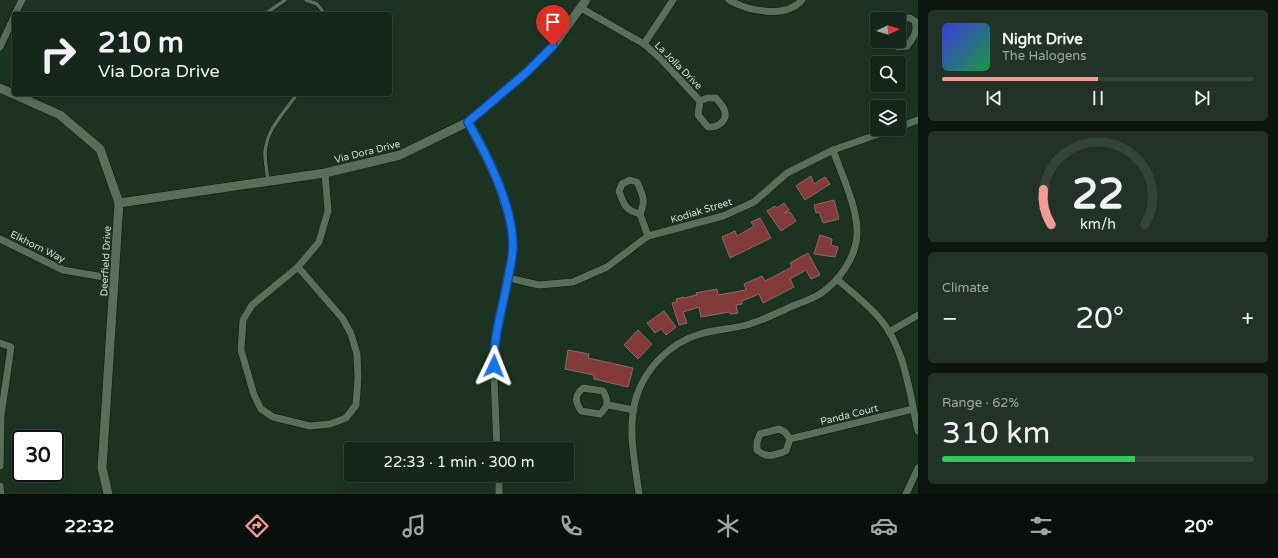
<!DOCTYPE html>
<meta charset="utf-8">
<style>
:root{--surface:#16261a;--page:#233227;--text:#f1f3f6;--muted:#9ea5a2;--line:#354339;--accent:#f59b97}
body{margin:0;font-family:"Varela Round",sans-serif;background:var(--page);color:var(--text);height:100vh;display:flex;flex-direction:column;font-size:15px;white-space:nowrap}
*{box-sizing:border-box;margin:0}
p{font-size:13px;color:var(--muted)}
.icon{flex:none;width:22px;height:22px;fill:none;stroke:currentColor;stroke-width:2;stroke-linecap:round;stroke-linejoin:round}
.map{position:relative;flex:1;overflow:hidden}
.drawer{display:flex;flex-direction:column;gap:10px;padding:10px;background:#0c150e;width:360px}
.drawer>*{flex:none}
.banner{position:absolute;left:12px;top:12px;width:380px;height:84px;border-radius:4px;box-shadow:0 2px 10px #0003,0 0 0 1px var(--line);background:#16261a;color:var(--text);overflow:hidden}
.needle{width:26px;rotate:85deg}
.fabs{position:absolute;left:870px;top:12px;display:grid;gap:8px}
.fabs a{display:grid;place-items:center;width:36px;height:36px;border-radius:4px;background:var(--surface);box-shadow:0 2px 10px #0003,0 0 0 1px var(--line);font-size:20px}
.speed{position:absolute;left:12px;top:430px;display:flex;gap:8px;font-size:20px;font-weight:700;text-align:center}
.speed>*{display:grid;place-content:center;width:52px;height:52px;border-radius:50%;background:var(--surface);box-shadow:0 2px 10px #0003,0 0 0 1px var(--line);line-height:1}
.speed .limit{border:2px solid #111;border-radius:6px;background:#fff;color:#111}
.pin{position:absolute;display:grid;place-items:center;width:34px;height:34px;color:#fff;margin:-41px -17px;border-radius:50% 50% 50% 0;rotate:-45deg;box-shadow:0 0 4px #0007}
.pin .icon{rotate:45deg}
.me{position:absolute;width:44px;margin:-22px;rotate:2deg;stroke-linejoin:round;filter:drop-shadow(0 0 3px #0008)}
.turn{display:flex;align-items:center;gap:14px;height:84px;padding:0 20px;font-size:18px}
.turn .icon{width:52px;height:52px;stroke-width:2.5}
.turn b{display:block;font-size:28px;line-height:34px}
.big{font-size:30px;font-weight:600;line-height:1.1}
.drawer .card{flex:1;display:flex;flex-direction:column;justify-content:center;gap:6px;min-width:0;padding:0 14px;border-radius:6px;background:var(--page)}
.drawer .dial{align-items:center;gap:0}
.dial svg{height:104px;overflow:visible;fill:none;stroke:var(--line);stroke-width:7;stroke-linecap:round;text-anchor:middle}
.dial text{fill:var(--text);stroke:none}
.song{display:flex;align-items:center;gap:12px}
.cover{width:48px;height:48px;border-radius:6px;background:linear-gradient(135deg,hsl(240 70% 55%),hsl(140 70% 35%))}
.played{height:4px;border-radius:2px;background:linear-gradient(90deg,var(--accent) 50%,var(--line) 50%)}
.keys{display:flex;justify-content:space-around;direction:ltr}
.heat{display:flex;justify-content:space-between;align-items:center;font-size:22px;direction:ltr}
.charge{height:6px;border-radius:3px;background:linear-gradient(90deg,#34c759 62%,var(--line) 0)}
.trip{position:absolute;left:344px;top:442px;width:230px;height:40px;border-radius:4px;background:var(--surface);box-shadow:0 2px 10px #0003,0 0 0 1px var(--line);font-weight:600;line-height:40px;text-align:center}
.tab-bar{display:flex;height:64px;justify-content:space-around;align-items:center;background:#090f0a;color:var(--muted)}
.tab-bar .icon{width:28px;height:28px}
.tab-bar .current{color:var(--accent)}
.tab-bar b{font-size:18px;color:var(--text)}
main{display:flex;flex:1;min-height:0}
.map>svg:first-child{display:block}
.building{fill:#823b3a;stroke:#8a6a68}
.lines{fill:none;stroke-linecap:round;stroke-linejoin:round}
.service-casing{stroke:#061a0b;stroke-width:4.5}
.minor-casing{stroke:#061a0b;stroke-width:8}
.tertiary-casing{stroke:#061a0b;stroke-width:10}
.service{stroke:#586f5c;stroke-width:3.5}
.minor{stroke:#586f5c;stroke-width:7}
.tertiary{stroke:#586f5c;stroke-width:9}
.route-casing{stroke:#114b97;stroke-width:10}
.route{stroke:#1a73e8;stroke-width:7}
.labels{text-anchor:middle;stroke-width:4;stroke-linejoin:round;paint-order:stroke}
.street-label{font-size:10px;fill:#cedbd0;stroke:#1d3322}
</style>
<main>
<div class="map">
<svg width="918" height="494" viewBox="0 0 918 494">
<rect width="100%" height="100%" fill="#1d3322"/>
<g class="building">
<polygon points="811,176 814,184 825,177 830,184 805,200 796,186"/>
<polygon points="834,200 839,219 823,223 819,212 816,213 814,205"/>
<polygon points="784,203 789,210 784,213 790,212 796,221 781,231 767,211 775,206 777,208"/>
<polygon points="760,218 771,238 730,258 722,237 735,231 737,236 754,226 751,222"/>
<polygon points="820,235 832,239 831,245 838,247 835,257 814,254"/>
<polygon points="808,253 820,275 811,279 806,270 790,279 794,287 763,303 759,294 742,301 742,304 736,305 738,313 730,314 729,312 701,317 699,307 683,312 687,323 679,325 672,303 677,302 676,299 684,297 684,298 697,295 696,293 717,289 718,295 746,290 744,284 762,276 765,281 792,267 790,263"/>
<polygon points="664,311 676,327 666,335 661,329 655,333 647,323"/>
<polygon points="638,330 652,344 638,359 624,345"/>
<polygon points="568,350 589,354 588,358 633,368 628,387 594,379 594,375 565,369"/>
</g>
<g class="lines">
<defs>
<g id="service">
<polyline points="306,0 317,4 325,14"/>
<polyline points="265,14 285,0"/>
<path d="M268 181C267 171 265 162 265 153 266 129 285 112 297 94"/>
</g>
<g id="minor">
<path d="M729 0C748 11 786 19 802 0"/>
<polyline points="581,8 644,44 661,59 700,101"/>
<polyline points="15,14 22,0"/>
<path d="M891 41 898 47 907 46C914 37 918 32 915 21L910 18H903L899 22"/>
<polyline points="644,44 673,0"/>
<polyline points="0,47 14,17"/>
<path d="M707 98H716C719 102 722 105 724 109 729 120 718 128 708 127L698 115 700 101Z"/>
<polyline points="468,122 493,170 510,224 513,246 508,278 493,352 497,449"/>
<polyline points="899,127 918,120"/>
<path d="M630 180 637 182C643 195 646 201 640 214 625 210 624 205 619 191L622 184Z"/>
<polyline points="640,214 648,236"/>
<polyline points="0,239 63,270 115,279"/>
<polygon points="298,267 343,319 351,334 357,354 358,378 356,405 346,418 330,424 310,426 273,417 261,409 254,395 241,350 243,320 252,305"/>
<polyline points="298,267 319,242 328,211 325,173"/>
<polyline points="508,278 539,285 573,282 607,267 648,236 723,216 754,202 787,173 833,150 893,129"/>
<path d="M837 279C851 292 868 304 880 319 905 347 910 396 918 431"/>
<polyline points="889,332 918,315"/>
<polyline points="0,343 11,347 1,416 0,466"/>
<path d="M583 388 603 391C609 401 608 407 600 414L581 411C575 401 574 396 583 388Z"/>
<polyline points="608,405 634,410"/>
<path d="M779 429 785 432 790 439 786 451C775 455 767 459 757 450V442L760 434Z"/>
<polyline points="790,439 913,409"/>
<polyline points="499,475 499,494"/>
<polyline points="0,486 1,494"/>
<path d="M639 494C635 462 627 430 636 398 645 368 670 343 700 334 716 329 734 329 750 324 763 320 775 314 786 309 797 304 810 300 820 294 839 281 856 258 857 234 858 209 842 175 833 150"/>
<polyline points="906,494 918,468"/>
</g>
<g id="tertiary">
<polyline points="0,88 60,115 100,149 119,203 102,468 108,494"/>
<polyline points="119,203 325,173 400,155 468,122 527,72 553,46 586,0"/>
</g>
</defs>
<use href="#service" class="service-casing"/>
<use href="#minor" class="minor-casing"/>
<use href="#tertiary" class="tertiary-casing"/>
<use href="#service" class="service"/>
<use href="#minor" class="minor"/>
<use href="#tertiary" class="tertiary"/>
</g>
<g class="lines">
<defs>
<path id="route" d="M494 366C493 337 503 307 508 278 510 268 513 256 513 245 512 204 488 157 468 122L527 72 553 46"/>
</defs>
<use href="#route" class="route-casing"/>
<use href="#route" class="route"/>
</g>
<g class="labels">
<g class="street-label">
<text transform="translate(679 65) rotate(45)" y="4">La Jolla Drive</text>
<text transform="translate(367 151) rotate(-14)" y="4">Via Dora Drive</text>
<text transform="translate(701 210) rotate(-17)" y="4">Kodiak Street</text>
<text transform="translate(38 246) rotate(26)" y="4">Elkhorn Way</text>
<text transform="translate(105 261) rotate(-87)" y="4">Deerfield Drive</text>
<text transform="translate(849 414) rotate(-14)" y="4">Panda Court</text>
</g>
</g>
</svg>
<div class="fabs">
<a><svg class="needle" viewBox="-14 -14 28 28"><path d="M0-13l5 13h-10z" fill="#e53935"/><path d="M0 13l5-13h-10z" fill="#9ea5a2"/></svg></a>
<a><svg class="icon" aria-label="search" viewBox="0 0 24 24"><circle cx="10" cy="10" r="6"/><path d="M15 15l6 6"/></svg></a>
<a><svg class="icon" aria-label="layers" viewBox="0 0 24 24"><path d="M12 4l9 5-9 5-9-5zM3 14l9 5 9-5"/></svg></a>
</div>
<div class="speed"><div class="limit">30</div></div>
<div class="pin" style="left:553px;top:46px;background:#d93025"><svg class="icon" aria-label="arrive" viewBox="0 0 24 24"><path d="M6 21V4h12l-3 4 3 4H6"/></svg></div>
<svg class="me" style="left:494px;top:366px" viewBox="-20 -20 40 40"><path d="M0-17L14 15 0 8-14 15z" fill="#1a73e8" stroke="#fff" stroke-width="4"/></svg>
<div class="trip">22:33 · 1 min · 300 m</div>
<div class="banner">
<div class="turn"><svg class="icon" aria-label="right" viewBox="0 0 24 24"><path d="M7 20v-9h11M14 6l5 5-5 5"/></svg><div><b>210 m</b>Via Dora Drive</div></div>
</div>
</div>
<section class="drawer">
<div class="card">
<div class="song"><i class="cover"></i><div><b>Night Drive</b><p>The Halogens</p></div></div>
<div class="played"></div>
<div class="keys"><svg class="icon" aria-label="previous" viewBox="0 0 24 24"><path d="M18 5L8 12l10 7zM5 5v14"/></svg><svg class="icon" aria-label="pause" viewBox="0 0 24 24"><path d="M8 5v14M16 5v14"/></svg><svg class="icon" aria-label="next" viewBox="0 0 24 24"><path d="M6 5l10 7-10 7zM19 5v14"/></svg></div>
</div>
<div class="card dial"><svg viewBox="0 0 100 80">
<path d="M14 69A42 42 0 1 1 86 69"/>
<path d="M14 69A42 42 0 0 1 8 42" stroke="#f59b97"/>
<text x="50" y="56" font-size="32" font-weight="700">22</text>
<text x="50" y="72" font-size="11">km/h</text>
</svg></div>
<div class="card"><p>Climate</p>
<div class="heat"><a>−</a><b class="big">20°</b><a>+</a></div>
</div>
<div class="card"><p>Range · 62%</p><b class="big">310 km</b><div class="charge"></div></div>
</section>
</main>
<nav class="tab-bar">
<b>22:32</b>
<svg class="icon current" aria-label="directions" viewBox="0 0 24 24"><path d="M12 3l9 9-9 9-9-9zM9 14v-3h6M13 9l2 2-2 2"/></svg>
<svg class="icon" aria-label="music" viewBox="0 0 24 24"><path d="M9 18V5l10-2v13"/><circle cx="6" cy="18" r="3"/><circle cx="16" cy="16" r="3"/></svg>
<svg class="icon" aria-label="phone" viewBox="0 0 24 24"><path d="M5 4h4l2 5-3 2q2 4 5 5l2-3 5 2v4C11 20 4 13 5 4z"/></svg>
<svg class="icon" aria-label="climate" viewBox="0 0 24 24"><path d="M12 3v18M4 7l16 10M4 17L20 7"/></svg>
<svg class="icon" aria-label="car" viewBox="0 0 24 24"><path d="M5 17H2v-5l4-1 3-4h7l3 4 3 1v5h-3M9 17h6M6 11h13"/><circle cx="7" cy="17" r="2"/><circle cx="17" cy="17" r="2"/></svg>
<svg class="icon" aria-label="filters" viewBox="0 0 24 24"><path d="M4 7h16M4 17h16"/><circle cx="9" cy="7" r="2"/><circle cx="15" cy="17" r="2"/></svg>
<b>20°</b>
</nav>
